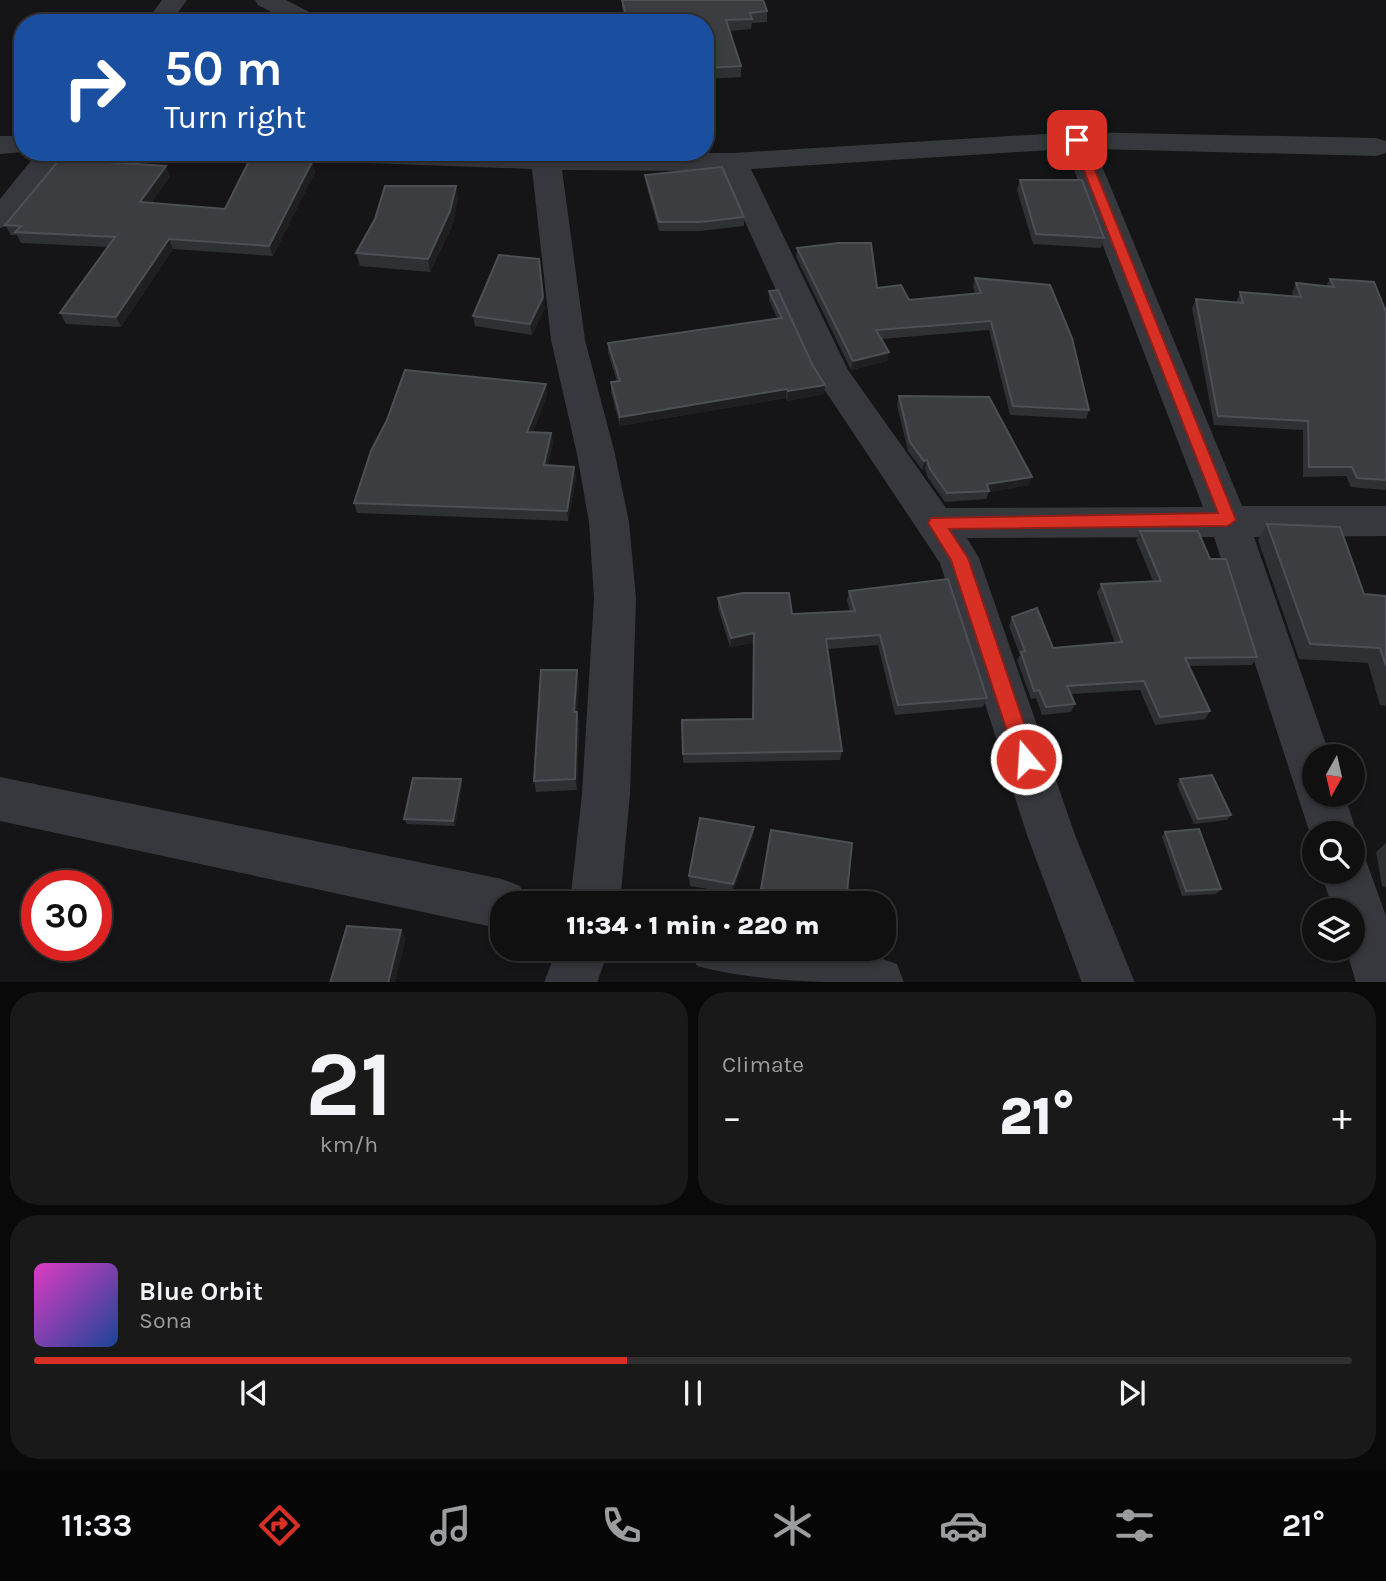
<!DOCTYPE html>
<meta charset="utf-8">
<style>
:root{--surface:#101011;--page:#19191a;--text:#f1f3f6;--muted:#9c9d9f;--line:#303031;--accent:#d93025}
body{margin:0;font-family:Karla,sans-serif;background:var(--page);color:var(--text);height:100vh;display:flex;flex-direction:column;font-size:26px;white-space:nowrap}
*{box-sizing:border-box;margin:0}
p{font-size:23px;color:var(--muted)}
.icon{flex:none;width:38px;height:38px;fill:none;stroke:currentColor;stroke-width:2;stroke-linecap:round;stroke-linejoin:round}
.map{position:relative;height:982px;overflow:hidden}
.side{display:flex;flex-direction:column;gap:10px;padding:10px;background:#090909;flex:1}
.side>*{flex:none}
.top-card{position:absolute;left:14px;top:14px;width:700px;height:147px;border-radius:28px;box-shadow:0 4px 10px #0003,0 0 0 2px var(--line);background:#1a4fa0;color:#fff;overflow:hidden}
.needle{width:46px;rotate:188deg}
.tools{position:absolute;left:1302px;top:744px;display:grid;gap:14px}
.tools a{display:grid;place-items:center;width:63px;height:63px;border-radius:50%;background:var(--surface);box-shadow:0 4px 10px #0003,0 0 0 2px var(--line);font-size:35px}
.speed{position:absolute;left:21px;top:870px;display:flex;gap:14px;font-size:35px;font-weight:700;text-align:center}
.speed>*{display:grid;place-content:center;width:91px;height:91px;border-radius:50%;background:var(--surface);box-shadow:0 4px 10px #0003,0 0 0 2px var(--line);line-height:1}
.speed .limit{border:10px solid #d22;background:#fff;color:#111}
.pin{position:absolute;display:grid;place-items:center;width:60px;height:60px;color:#fff;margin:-30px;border-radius:14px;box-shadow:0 4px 10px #0006}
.me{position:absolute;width:77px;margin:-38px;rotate:342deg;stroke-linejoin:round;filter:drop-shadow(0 0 5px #0008)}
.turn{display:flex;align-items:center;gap:24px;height:147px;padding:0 35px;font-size:32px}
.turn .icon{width:91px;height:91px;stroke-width:2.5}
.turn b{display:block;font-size:49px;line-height:60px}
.big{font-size:52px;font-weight:800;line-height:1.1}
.side .widget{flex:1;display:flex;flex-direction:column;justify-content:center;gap:10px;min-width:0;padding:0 24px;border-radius:28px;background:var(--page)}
.side .dial{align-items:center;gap:0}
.dial b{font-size:91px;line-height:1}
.song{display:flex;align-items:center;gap:21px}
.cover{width:84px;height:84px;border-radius:10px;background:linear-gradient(135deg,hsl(310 70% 55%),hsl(220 70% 35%))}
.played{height:7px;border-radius:4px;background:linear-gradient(90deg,var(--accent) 45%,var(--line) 45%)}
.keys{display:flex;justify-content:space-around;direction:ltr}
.heat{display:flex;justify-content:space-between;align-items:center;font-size:38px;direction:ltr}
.side .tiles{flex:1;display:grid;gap:10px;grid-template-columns:1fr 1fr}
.widget:last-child{grid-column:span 2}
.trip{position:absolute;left:490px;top:891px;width:406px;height:70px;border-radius:28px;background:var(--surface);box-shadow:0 4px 10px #0003,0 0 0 2px var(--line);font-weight:800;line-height:70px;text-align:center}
.dock{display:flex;height:112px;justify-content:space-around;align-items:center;background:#060607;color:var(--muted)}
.dock .icon{width:49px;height:49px}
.dock .on{color:var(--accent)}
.dock b{font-size:32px;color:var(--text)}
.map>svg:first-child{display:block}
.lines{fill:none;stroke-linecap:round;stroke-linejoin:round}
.minor{fill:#36383d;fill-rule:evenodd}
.wall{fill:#2e3033}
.shaded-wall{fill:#1f1f22}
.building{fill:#3b3d41;stroke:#4c4f54;stroke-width:2}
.route{fill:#d93025;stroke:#8d1f18;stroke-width:2}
</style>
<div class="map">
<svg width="1386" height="983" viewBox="0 0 1386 983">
<rect width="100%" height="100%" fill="#151517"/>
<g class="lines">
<g class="minor">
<polygon points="162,0 187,0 170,23 145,23"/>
<polygon points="255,0 286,0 321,18 324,23 293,23 258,5"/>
<path d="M1077 132 1376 138 1386 141V153L1376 156 1095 149 1242 506H1386V536L1254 537 1330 756H1314V794H1344L1357 833 1353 843V833H1314V846L1214 537 967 538 979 558 1075 835 1135 983H1082L1027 835 940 563 814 374 722 171 562 170 585 340 615 454 629 522 636 598 630 794 620 903H570L582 794 594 598 589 522 577 454 551 340 532 169 314 161 304 158 300 152 733 153ZM1066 149 1203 507 946 508 848 370 751 169Z"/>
<polygon points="0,136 23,136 24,152 0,154"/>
<polygon points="38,152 67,152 11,225 0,228 0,199"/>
<polygon points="0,777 502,879 520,886 527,903 502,903 502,929 0,821"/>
<polygon points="1353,851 1364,855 1386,916 1386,983 1356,983 1346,948 1353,948 1353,910 1333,910 1321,872 1353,872"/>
<polygon points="557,948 609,948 597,983 544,983"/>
<path d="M689 948C756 948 834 939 897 964L904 983C836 983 761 983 697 966Z"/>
</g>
</g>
<g class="wall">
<polygon points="622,0 767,11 767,22 752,23 751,29 730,31 741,66 741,77 705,79 705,23 626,23 622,8"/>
<polygon points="312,162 315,172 273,256 173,249 121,327 66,324 60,313 108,247 21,243 17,235 11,235 5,225 170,176 151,203 225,209"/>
<polygon points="645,175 744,217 744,226 700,231 659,231 646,184"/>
<polygon points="1020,180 1104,238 1101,248 1033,244 1017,190"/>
<polygon points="458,198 453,224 430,272 360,266 356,253"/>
<polygon points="797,248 877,288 909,300 975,293 973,287 975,278 1089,410 1086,419 1010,415 989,330 881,339 889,352 887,361 851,370 796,257"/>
<polygon points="1330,279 1386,312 1386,490 1351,487 1346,476 1303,477 1303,430 1214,425 1192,308 1196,299 1236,303 1240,292 1293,296 1292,293 1296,283 1326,286"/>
<polygon points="769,291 813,366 825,385 824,394 787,401 786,398 620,426 611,392 611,382 617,382 608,352 608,343 777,318 769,300"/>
<polygon points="545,308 532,335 475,326 473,316"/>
<polygon points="547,395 533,432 551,433 553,443 548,466 574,467 576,478 568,521 357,513 354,503"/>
<polygon points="899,396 1029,485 989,492 986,499 945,502 928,478 925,469 922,470 908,451 897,405"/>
<polygon points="1267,524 1364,594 1386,596 1386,706 1380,705 1368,663 1299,659 1258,540"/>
<polygon points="1140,531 1210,559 1257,657 1252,665 1189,666 1210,711 1205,719 1155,725 1140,690 1071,694 1075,704 1071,712 1042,715 1036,698 1031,699 1017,660 1020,655 1009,626 1012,617 1053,648 1115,643 1097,593 1101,584 1153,581 1136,540"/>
<polygon points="849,591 987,698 983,707 895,715 878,645 827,649 842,751 840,760 683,763 682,720 753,719 753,643 730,647 718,608 718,598 792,614 850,611 847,601"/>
<polygon points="579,682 577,712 579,723 577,790 536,792 534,781"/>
<polygon points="461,779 462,785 455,826 407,824 404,819"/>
<polygon points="1180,779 1231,815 1227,820 1194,824 1177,785"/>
<polygon points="754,827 753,837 732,893 690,886 689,876"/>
<polygon points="1165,832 1221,889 1216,894 1182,896 1162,837"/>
<polygon points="1386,843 1386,887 1382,886 1376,852"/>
<polygon points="761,889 846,903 787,903 760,898"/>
</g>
<g class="shaded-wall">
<polygon points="312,162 315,172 273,256 269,246"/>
<polygon points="166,166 170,176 145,212 140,202"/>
<polygon points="456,186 458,198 453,224 430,272 428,259"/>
<polygon points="169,239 173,249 121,327 116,317"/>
<polygon points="539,259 545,308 532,335 530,324"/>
<polygon points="889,352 887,361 851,370 853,361"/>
<polygon points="546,384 547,395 529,442 527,432"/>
<polygon points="825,385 824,394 787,401 788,391"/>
<polygon points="787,389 786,398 620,426 620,417"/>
<polygon points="551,433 553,443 546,475 544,465"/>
<polygon points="927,460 925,469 922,470 924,461"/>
<polygon points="574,467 576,478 568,521 567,511"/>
<polygon points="1032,477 1029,485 989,492 987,484"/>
<polygon points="754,633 753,643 730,647 731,638"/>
<polygon points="577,670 579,682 576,723 574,712"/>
<polygon points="577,712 579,723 577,790 575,779"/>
<polygon points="461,779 462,785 455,826 453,821"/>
<polygon points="754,827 753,837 732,893 733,884"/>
<polygon points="401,930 406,939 395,983 388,983"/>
</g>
<g class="building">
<polygon points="622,0 763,0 767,11 750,13 752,19 726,20 741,66 705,68 705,23 628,23"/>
<polygon points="60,159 166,166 140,202 225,209 249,161 312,162 269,246 169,239 116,317 60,313 115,237 15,232 21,226 5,225"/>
<polygon points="722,167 744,217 700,222 659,222 645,175"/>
<polygon points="1020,180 1082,180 1104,238 1036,234"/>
<polygon points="385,186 456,186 450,211 428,259 356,253 375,219"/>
<polygon points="839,243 871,243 877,288 901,285 909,300 981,293 975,278 1050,285 1072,338 1089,410 1013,406 991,321 876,330 889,352 853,361 797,248"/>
<polygon points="499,255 539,259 543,297 530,324 473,316"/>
<polygon points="1330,279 1374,282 1386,312 1386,480 1357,478 1352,467 1309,467 1308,421 1218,416 1196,299 1243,303 1240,292 1301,297 1296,283 1334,287"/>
<polygon points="778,290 813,366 825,385 788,391 787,389 620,417 611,382 620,381 608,343 782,318 769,291"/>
<polygon points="405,370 546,384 527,432 551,433 544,465 574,467 567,511 354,503 371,451 387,420"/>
<polygon points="899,396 989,397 1032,477 987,484 989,491 947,493 930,469 927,460 924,461 910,442"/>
<polygon points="1267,524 1340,527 1364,594 1386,596 1386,666 1380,648 1310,644"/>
<polygon points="1140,531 1198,531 1210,559 1226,559 1257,657 1185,658 1210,711 1160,717 1144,681 1067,686 1075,704 1046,707 1039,690 1034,691 1021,652 1025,651 1012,617 1037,608 1053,648 1122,642 1101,584 1161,581"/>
<polygon points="948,579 987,698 898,705 880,635 826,639 842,751 683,754 682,720 753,719 754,633 731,638 718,598 743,593 789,593 792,614 855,611 849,591"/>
<polygon points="541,670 577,670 574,712 577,712 575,779 534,781"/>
<polygon points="1212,775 1231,815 1198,819 1180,779"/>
<polygon points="413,778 461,779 453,821 404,819"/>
<polygon points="700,818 754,827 733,884 689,876"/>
<polygon points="1199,829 1221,889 1186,891 1165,832"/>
<polygon points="771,830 852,843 846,903 761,889"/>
<polygon points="347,926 401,930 388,983 330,983"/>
</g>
<polygon class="route" points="1077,137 1083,140 1236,520 1228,526 949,529 968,558 1036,759 1033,765 1026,768 1019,765 1016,759 951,560 928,523 931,518 1218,513 1072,140"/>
</svg>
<div class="tools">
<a><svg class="needle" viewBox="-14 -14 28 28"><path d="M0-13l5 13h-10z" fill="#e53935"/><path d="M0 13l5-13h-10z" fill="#9c9d9f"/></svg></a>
<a><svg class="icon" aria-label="search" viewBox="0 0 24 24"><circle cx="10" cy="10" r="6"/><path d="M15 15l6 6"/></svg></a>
<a><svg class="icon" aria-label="layers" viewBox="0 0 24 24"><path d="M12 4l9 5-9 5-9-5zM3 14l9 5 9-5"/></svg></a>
</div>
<div class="speed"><div class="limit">30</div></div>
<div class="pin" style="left:1077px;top:140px;background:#d93025"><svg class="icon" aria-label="arrive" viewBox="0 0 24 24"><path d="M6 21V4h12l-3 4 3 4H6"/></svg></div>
<svg class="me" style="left:1026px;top:759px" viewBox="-20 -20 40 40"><circle r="17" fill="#d93025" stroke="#fff" stroke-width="3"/><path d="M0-11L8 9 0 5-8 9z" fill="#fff"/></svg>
<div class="trip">11:34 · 1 min · 220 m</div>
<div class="top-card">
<div class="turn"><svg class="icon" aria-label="right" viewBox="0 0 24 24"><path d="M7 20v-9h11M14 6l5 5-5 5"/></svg><div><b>50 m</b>Turn right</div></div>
</div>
</div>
<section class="side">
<div class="tiles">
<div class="widget dial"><b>21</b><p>km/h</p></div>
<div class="widget"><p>Climate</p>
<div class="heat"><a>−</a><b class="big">21°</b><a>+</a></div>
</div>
<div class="widget">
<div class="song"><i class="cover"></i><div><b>Blue Orbit</b><p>Sona</p></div></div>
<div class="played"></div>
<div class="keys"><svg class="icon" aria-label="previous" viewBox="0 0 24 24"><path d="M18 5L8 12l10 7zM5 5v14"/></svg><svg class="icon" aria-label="pause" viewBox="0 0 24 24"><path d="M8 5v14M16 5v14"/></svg><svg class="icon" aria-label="next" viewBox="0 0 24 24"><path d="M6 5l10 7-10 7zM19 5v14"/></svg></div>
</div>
</div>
</section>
<nav class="dock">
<b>11:33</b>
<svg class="icon on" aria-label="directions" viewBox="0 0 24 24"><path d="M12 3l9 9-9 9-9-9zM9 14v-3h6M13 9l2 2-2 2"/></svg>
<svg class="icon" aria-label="music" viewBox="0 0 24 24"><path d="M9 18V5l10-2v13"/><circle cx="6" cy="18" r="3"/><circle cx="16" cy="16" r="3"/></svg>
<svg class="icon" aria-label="phone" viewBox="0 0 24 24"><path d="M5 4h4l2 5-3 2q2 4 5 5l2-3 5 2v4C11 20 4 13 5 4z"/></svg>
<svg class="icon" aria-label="climate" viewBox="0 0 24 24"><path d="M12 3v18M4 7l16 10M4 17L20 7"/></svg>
<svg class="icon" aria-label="car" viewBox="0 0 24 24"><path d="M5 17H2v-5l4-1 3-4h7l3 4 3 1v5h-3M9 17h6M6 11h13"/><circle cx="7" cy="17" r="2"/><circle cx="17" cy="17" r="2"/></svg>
<svg class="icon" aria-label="filters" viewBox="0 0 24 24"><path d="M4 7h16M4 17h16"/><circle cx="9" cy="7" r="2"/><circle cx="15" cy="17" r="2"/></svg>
<b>21°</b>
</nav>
